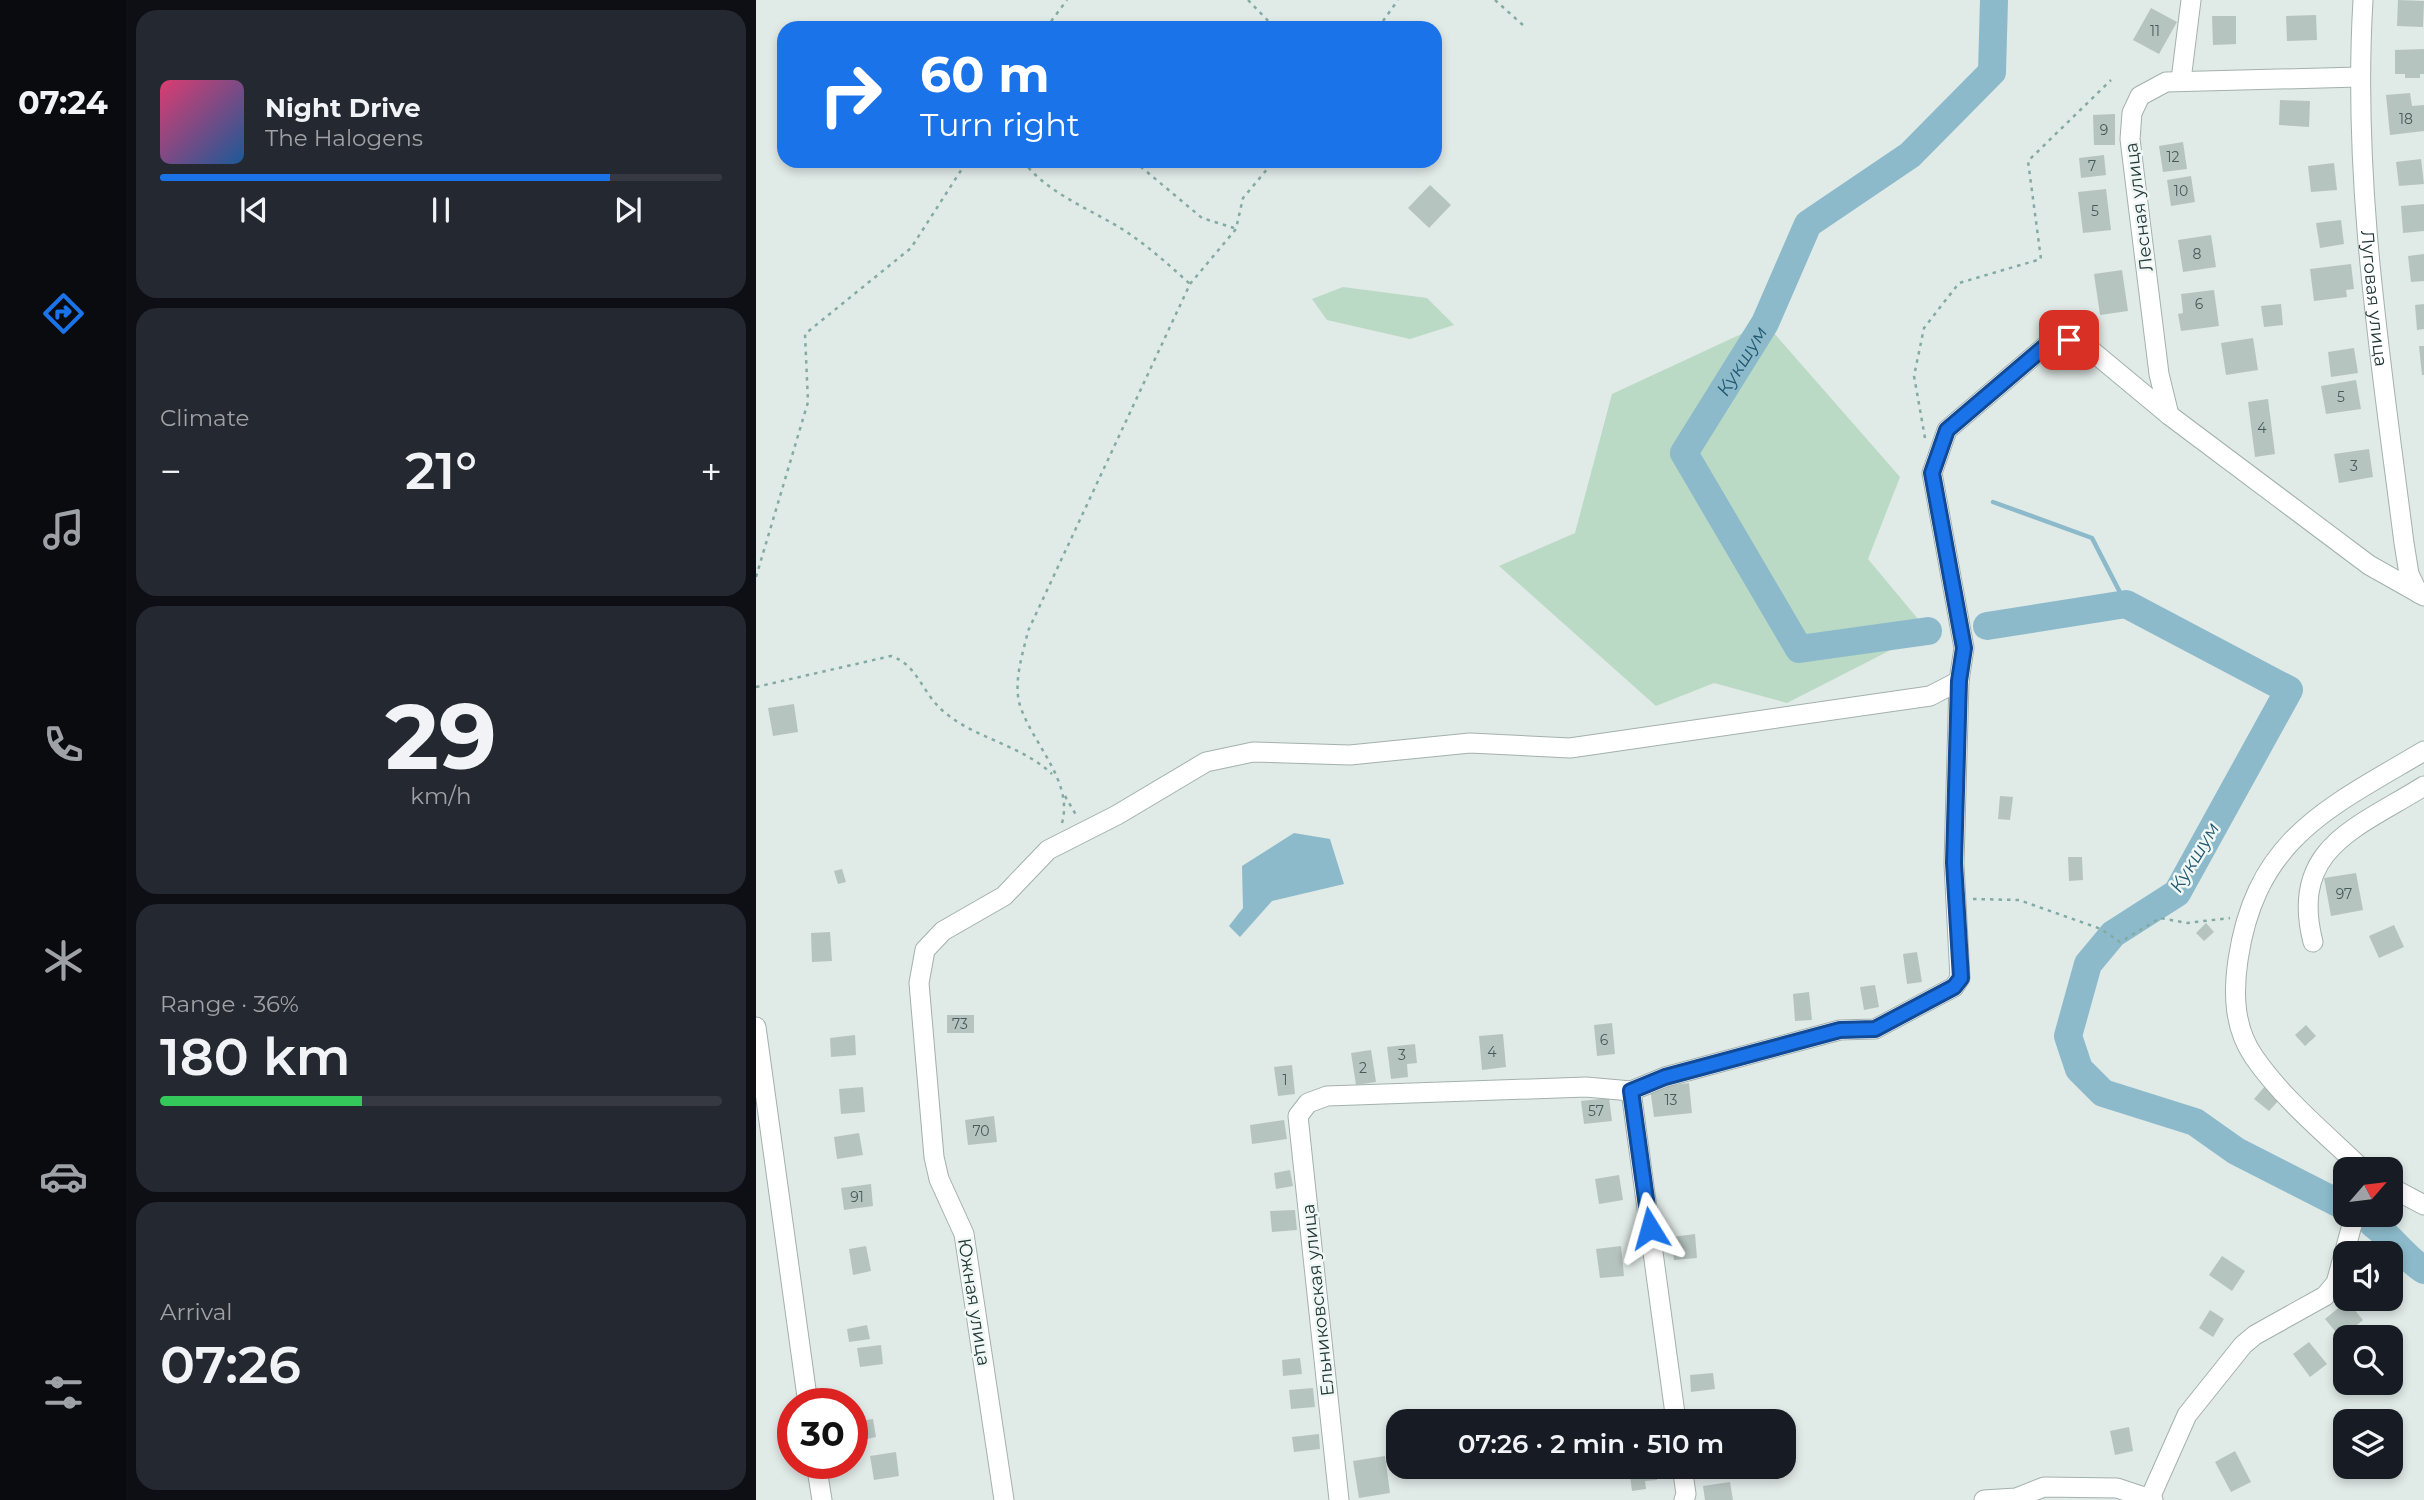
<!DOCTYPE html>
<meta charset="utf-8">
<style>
:root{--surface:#171b24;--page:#242831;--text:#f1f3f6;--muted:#9ea1a6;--line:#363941;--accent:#1a73e8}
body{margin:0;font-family:Montserrat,sans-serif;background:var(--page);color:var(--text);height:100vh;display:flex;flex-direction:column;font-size:26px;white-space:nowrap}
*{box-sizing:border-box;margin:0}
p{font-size:23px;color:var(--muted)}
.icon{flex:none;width:38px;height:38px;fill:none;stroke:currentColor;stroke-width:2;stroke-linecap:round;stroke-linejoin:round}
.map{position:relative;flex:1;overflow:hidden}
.panel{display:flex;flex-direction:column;gap:10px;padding:10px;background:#0d0f14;width:630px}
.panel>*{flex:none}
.banner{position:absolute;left:21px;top:21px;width:665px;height:147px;border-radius:21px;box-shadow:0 4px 10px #0003;background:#1a73e8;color:#fff;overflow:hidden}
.needle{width:46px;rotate:62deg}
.controls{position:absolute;left:1577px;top:1157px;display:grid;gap:14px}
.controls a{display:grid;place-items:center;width:70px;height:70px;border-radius:14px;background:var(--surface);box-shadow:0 4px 10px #0003;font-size:35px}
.speed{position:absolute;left:21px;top:1388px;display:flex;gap:14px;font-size:35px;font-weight:700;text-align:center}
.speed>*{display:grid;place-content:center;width:91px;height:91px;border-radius:50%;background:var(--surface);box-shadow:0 4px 10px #0003;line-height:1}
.speed .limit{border:10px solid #d22;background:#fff;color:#111}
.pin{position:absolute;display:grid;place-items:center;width:60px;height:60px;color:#fff;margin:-30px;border-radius:14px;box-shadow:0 4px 10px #0006}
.me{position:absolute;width:77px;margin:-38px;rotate:352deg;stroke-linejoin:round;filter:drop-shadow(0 0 5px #0008)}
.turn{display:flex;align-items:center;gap:24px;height:147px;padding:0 28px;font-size:32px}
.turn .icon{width:91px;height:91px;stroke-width:2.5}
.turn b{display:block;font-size:49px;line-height:60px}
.big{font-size:52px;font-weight:600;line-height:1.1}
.panel .card{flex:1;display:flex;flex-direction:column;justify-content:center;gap:10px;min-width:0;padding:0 24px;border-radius:21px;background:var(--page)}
.panel .dial{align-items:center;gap:0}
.dial b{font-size:91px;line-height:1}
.song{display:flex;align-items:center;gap:21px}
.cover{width:84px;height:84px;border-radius:10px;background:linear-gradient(135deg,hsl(340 70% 55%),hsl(210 70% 35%))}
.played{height:7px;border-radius:4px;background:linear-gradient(90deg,var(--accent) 80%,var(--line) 80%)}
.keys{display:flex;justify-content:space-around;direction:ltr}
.heat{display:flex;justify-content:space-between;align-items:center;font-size:38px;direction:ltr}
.charge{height:10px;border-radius:5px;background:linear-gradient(90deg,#34c759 36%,var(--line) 0)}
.trip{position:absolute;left:630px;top:1409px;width:410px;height:70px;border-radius:21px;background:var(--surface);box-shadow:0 4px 10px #0003;font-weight:600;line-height:70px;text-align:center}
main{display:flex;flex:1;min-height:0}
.tab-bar{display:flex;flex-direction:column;width:126px;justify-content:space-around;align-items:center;background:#090b0e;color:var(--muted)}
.tab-bar .icon{width:49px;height:49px}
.tab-bar .selected{color:var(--accent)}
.tab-bar b{font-size:32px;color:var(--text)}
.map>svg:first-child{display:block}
.green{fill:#badac6}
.water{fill:#8cbacb}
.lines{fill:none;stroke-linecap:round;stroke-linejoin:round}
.stream{stroke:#8cbacb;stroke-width:4.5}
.river{stroke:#8cbacb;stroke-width:28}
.building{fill:#b6c4c0}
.minor-casing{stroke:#a3b1ae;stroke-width:21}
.path{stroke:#83aba3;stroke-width:2.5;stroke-dasharray:3.5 5;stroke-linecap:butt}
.minor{stroke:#fff;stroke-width:19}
.route-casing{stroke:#114b97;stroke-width:18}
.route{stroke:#1a73e8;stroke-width:12}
.labels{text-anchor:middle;stroke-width:5;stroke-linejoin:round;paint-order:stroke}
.number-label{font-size:14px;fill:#475c58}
.street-label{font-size:18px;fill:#223935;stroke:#f0f7f4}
.water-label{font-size:19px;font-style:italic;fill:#215970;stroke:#f0f7f4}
</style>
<main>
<nav class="tab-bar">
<b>07:24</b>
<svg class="icon selected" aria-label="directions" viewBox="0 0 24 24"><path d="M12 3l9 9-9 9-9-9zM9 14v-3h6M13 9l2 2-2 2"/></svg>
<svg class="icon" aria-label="music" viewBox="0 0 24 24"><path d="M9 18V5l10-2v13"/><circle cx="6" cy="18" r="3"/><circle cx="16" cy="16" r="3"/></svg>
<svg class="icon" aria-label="phone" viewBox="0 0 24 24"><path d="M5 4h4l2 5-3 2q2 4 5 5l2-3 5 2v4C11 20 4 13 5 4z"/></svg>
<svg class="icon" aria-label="climate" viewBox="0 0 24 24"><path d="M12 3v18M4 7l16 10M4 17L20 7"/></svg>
<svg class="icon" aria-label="car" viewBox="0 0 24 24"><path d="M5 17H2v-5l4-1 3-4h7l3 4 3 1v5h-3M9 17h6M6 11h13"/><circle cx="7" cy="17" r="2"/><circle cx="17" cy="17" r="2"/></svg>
<svg class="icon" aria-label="filters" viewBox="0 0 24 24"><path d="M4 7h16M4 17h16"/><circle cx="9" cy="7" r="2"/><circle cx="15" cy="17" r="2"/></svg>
</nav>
<section class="panel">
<div class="card">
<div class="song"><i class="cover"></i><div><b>Night Drive</b><p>The Halogens</p></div></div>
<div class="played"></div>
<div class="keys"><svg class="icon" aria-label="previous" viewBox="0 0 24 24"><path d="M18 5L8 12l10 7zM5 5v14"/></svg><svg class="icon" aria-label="pause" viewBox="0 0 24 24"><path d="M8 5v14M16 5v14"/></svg><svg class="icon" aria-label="next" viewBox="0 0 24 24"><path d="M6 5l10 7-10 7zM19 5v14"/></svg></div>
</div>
<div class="card"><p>Climate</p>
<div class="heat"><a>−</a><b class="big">21°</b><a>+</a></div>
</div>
<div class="card dial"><b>29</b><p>km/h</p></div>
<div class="card"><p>Range · 36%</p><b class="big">180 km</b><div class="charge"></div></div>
<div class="card"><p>Arrival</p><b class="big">07:26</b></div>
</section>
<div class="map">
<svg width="1668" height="1500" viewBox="0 0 1668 1500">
<rect width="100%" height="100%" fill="#e0eae7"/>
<g class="green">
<polygon points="587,287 671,298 698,325 654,339 571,320 556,299"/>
<polygon points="1009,323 1144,477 1112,559 1172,631 1031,703 958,683 900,706 743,566 819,533 856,394"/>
</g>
<polygon class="water" points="538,833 574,839 588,884 516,901 484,937 473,926 487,908 486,866"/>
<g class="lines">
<polyline class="stream" points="1237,502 1336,538 1370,604"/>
<g class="river">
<polyline points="1231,626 1370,604 1533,690 1421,893 1357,934 1332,964 1312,1036 1323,1069 1347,1093 1439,1122 1480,1151 1582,1203"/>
<path id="s1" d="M1172 631 1043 649 928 453 1009 323 1052 224 1154 155 1236 72 1238 0"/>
<path d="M1617 1224C1636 1238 1649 1258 1668 1270"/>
</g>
</g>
<g class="building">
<polygon points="1642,0 1668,1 1667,27 1641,26"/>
<polygon points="1395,8 1421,22 1403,54 1377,40"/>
<polygon points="1560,15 1561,40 1531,41 1530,16"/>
<polygon points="1456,16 1480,16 1480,44 1457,45"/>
<polygon points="1668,49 1668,74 1664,74 1664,78 1649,78 1649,74 1639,74 1639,50"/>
<polygon points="1654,93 1656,106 1668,105 1668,131 1634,135 1630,95"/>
<polygon points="1524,100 1554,101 1553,127 1523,125"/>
<polygon points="1359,114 1359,145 1338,145 1337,115"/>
<polygon points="1427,142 1431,169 1407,172 1403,146"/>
<polygon points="1348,155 1350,175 1325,178 1323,158"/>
<polygon points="1665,159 1668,184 1643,186 1640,162"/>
<polygon points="1578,163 1581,190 1555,192 1552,166"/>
<polygon points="1435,176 1439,202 1415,206 1411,180"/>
<polygon points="674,185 695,205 673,228 652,208"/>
<polygon points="1350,189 1355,230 1327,233 1322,192"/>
<polygon points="1668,204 1668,231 1647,233 1645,206"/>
<polygon points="1585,220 1588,244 1564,248 1560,223"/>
<polygon points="1455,235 1460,267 1427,272 1422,240"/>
<polygon points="1668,254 1668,281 1655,282 1652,256"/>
<polygon points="1595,264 1598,289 1590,290 1591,297 1558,301 1554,269"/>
<polygon points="1366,270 1372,311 1344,315 1338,274"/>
<polygon points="1458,290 1463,326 1425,331 1422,314 1427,313 1425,294"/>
<polygon points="1525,304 1527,325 1508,327 1505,306"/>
<polygon points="1668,304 1668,329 1661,330 1659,305"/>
<polygon points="1497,338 1502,370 1470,375 1465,343"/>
<polygon points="1663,346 1668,346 1668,375 1666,375"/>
<polygon points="1598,348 1602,373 1575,377 1572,352"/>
<polygon points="1600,380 1605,409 1570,414 1565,386"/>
<polygon points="1512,399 1519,454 1499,457 1492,402"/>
<polygon points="1613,449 1617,477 1583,483 1578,454"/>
<polygon points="38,704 42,732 17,736 12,708"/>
<polygon points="1244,796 1257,797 1254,820 1242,819"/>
<polygon points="1312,857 1326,857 1327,880 1313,881"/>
<polygon points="86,869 90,882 82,884 78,871"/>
<polygon points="1600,873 1607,910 1575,916 1568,878"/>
<polygon points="1450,923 1458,932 1448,941 1440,933"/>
<polygon points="1638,925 1648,947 1623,958 1613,936"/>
<polygon points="74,932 76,961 56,962 55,933"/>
<polygon points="1161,952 1166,982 1151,984 1147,954"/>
<polygon points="1119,985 1123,1007 1108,1010 1104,987"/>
<polygon points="1053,992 1056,1020 1039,1021 1037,994"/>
<rect x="191" y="1015" width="27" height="18"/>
<polygon points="856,1023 859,1054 841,1056 838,1025"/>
<polygon points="1550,1025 1560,1036 1549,1046 1539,1035"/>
<polygon points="747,1034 750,1067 726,1070 723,1036"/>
<polygon points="99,1035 100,1055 75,1057 74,1038"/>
<polygon points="659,1044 661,1063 651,1064 652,1077 635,1079 631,1047"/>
<polygon points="615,1050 620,1082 600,1085 595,1053"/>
<polygon points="536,1065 539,1094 522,1096 518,1067"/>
<polygon points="933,1083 936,1113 898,1117 894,1088"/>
<polygon points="1510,1085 1525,1098 1513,1111 1498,1099"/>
<polygon points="107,1087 109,1112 85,1114 83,1089"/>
<polygon points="853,1098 856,1121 828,1124 825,1101"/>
<polygon points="238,1116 241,1142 212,1145 209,1120"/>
<polygon points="528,1120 531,1139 496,1144 494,1125"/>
<polygon points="103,1133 107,1155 81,1159 78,1137"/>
<polygon points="534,1170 537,1186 520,1189 518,1173"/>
<polygon points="863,1175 867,1200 843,1204 839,1179"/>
<polygon points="115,1184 117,1206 88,1210 85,1188"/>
<polygon points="539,1210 541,1230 516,1232 514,1211"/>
<polygon points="939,1234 941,1258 918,1260 916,1237"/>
<polygon points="110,1246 115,1271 97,1275 93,1249"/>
<polygon points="865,1246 868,1276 844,1278 840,1249"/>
<polygon points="1466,1256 1489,1271 1476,1291 1453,1275"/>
<polygon points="1591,1301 1607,1320 1585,1338 1569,1319"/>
<polygon points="1454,1310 1468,1319 1457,1337 1443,1328"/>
<polygon points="111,1325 114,1339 93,1342 91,1329"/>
<polygon points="1553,1342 1571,1364 1554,1377 1537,1354"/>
<polygon points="125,1345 127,1364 104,1367 101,1348"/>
<polygon points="544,1358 546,1374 527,1376 526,1360"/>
<polygon points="957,1373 959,1389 935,1392 934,1375"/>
<polygon points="557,1388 559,1407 535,1409 533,1390"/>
<polygon points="117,1419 120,1437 101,1441 97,1422"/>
<polygon points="1373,1427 1377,1451 1359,1455 1354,1431"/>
<polygon points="563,1434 564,1449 538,1452 536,1437"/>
<polygon points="1479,1451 1495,1482 1475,1492 1459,1462"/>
<polygon points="140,1452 143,1476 118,1480 114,1456"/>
<polygon points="629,1456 634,1493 603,1498 597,1461"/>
<polygon points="873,1466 899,1466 901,1480 889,1481 890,1489 876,1491"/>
<polygon points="974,1482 977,1500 949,1500 947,1486"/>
</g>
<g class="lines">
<defs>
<g id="minor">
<path id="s2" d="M1607 0C1596 184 1625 361 1648 543L1653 574 1662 593"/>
<polyline points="1425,80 1435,0"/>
<polyline points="1413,415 1403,374 1374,139 1376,113 1384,96 1410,82 1603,77"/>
<path d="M1557 942C1533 848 1601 828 1668 786"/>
<polyline points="0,1027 52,1404"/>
<polyline points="875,1091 920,1421"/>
<path d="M1606 1169C1570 1134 1527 1099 1498 1057 1478 1028 1477 994 1482 960 1500 838 1572 808 1668 751"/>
<polyline points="1634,1187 1668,1205"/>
<polyline points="60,1463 66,1500"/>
<polyline points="926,1466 930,1494 928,1500"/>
<polyline points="1394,1498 1431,1415 1487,1345 1499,1335 1569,1296 1580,1283 1599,1214"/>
<polyline points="248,1500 208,1234 183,1179 178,1157 163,983 169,950 187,931 248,896 292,850 361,815 450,762 497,752 594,755 714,743 814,748 1174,696 1203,681"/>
<polyline points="583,1500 542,1116 552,1103 571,1096 830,1087 875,1091 909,1077 1084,1030 1119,1029 1198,987 1204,978 1198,864 1203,681 1208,648 1176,473 1191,430 1293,343 1313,340 1330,346 1413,415 1613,565 1668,596"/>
<polyline points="1228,1500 1260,1498 1288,1487 1361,1488 1397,1500"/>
</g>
</defs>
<use href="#minor" class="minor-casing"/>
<g class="path">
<polyline points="492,0 519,28"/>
<polyline points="739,0 768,26"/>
<polyline points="290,28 311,0"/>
<polyline points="622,28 642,0"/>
<path d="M267 161C291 193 332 208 366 229 391 245 412 264 434 284"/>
<polyline points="378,161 446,218 478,228"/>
<polyline points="1169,438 1158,376 1168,328 1203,283 1285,259 1272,161 1355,80"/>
<polyline points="0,577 52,402 49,334 155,248 211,161"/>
<path d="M0 687 135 656C162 665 166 693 187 711 219 739 264 744 296 774"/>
<polyline points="309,796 320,815"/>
<path d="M306 823C318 780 274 742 263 702 258 679 267 653 272 631L434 284 480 229 487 198 518 161"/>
<polyline points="1217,899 1263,900 1345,929 1364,942 1404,918 1431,923 1474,918"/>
</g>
<use href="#minor" class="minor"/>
</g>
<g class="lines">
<defs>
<polyline id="route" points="894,1228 875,1091 909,1077 1084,1030 1119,1029 1198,987 1205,978 1198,863 1203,681 1208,648 1176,473 1191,430 1293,343 1313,340"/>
</defs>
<use href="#route" class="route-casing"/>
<use href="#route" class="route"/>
</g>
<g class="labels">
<g class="number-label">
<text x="1399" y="36">11</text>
<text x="1650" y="124">18</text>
<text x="1348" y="135">9</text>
<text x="1417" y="162">12</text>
<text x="1336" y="171">7</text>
<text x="1425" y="196">10</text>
<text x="1339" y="216">5</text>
<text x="1441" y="259">8</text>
<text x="1443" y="309">6</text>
<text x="1585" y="402">5</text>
<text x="1506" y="433">4</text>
<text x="1598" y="471">3</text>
<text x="1588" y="899">97</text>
<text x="204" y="1029">73</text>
<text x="848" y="1045">6</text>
<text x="736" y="1057">4</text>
<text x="646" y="1060">3</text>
<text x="607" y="1073">2</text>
<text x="529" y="1085">1</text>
<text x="915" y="1105">13</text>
<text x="840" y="1116">57</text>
<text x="225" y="1136">70</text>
<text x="101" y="1202">91</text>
</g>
<g class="street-label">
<text transform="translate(1383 207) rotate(-97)" y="6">Лесная улица</text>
<text dy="6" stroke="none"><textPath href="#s2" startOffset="299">Луговая улица</textPath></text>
<text transform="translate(562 1300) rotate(-96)" y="6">Ельниковская улица</text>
<text transform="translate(218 1302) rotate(81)" y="6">Южная улица</text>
</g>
<g class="water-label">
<text dy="7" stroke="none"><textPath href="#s1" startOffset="466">Кукшум</textPath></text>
<text transform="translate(1438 857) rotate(-59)" y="7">Кукшум</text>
</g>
</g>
</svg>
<div class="controls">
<a><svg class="needle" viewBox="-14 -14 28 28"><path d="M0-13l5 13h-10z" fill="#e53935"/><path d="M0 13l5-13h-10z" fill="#9ea1a6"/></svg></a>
<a><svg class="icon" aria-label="sound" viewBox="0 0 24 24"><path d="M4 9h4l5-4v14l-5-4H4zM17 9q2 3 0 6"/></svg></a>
<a><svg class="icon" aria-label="search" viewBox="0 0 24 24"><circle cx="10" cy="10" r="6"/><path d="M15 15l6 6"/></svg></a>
<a><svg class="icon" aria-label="layers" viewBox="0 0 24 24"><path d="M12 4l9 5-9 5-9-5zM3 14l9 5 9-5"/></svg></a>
</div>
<div class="speed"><div class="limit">30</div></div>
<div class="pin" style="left:1313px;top:340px;background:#d93025"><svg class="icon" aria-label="arrive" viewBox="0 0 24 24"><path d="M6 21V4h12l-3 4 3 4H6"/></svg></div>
<svg class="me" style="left:894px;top:1228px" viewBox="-20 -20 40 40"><path d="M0-17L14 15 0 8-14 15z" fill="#1a73e8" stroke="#fff" stroke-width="4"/></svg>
<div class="trip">07:26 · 2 min · 510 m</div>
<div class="banner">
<div class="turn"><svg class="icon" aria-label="right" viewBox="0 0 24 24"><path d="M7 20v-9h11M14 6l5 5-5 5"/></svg><div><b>60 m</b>Turn right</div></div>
</div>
</div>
</main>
